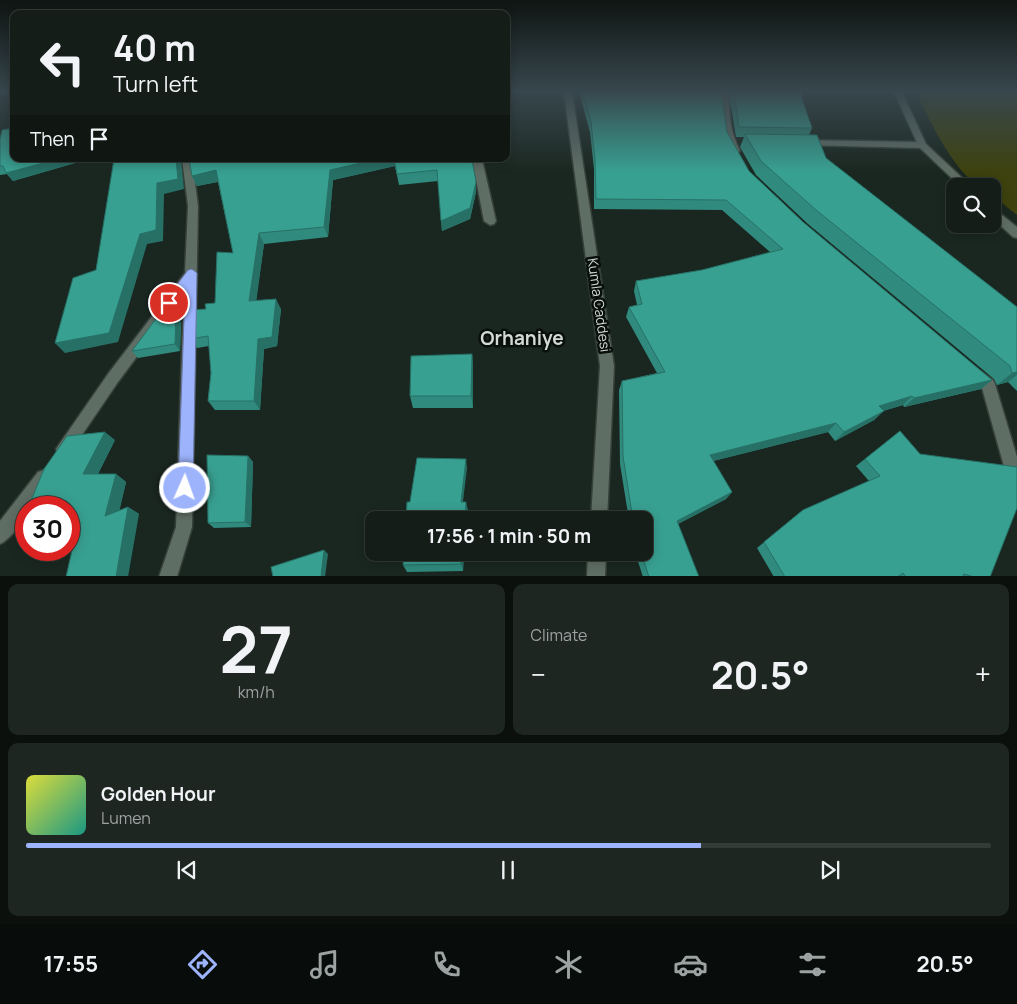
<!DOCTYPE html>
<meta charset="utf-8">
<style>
:root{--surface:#141d18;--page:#1d2621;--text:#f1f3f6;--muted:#9da2a2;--line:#333b37;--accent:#9db4fd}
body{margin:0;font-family:Manrope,sans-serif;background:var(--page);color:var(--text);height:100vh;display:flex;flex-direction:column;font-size:19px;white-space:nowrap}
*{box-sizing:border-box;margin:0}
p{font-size:16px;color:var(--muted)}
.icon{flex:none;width:28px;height:28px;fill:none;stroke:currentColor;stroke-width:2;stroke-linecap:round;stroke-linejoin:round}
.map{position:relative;height:576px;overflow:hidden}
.side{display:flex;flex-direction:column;gap:8px;padding:8px;background:#0b100d;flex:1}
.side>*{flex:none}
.guide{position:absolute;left:10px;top:10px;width:500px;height:152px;border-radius:10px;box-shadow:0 2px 12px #0003,0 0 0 1px var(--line);background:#141d18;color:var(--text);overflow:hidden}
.controls{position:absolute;left:946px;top:178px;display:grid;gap:10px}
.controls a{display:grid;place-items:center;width:55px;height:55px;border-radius:10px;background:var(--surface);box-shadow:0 2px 12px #0003,0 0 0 1px var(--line);font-size:25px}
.speed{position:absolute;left:15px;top:496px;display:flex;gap:10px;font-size:25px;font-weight:700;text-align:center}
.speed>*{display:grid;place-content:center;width:65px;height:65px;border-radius:50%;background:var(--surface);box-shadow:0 2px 12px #0003,0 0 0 1px var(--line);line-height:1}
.speed .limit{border:8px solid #d22;background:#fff;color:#111}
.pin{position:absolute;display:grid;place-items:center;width:42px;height:42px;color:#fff;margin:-21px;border:2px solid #fff;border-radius:50%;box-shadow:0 1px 5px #0007}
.me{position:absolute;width:55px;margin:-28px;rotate:2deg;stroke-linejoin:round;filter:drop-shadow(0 0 4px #0008)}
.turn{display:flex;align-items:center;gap:18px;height:105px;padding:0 20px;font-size:22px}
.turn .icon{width:65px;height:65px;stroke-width:2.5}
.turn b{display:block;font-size:35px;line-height:42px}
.then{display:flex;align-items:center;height:48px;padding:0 20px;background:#0003;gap:10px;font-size:19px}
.big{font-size:38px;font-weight:700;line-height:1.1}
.side .card{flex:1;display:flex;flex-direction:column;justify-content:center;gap:8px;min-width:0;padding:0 18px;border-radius:10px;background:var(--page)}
.side .dial{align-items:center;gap:0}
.dial b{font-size:65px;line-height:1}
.song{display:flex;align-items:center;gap:15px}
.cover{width:60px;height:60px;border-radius:8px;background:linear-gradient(135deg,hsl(60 70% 55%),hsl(170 70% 35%))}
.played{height:5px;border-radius:2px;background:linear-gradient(90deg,var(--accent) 70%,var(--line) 70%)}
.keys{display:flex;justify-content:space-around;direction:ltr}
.heat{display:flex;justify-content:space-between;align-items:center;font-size:28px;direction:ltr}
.side .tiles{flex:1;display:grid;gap:8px;grid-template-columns:1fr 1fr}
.card:last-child{grid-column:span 2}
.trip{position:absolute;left:365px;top:511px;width:288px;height:50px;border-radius:10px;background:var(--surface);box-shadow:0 2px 12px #0003,0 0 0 1px var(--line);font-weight:700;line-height:50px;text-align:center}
.menu{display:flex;height:80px;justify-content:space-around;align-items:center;background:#080c0a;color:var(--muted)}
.menu .icon{width:35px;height:35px}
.menu .on{color:var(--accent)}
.menu b{font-size:22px;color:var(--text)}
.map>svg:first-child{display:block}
.green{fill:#3d420e}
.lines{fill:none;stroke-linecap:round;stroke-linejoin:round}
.minor-casing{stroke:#36403b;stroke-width:3}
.tertiary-casing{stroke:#36403b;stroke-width:3}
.minor{fill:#5f6e65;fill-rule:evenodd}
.tertiary{fill:#5f6e65;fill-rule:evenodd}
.wall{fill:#308a7d}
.shaded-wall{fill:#277066}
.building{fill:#38a091;stroke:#277066}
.route{fill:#9db4fd;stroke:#6675a4}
.labels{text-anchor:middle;stroke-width:5;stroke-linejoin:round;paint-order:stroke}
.street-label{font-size:14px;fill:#d1dad5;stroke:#090f0b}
.district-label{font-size:19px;font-weight:bold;fill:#d1dad5;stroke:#090f0b}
</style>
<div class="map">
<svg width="1017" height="577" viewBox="0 0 1017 577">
<rect width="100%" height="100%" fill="#1a2720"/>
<path class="green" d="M916 92H1017V215L993 196 992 186C989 186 984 187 981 186 957 178 926 114 916 92Z"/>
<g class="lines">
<defs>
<g id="minor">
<path d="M723 92H731C727 112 731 133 740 151L735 154C720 149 719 105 723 92Z"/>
<polygon points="805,140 922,142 927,145 922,148 802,145 802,141"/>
<polygon points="182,159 192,159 198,206 192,527 177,577 159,577 176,527 184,293 118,382 69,454 64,456 59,454 56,449 108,374 185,273 188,206"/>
<polygon points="472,159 482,159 496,221 494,224 490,225 484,221"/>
<polygon points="974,367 993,380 995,384 1017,457 1017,492 1011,490 1009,484 982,388 969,377 967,373 969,369"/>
<path d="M44 470 50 472 52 478 32 508H26C26 519 11 539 0 544V521L38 472Z"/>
</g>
<g id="tertiary">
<polygon points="564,92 572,92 614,366 607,520 591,520 600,366"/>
<polygon points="894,92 902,92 926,144 971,186 960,186 919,147"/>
<polygon points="992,207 1017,227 1017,238 1013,237 992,218"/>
<polygon points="588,552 606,552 605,577 587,577"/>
</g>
</defs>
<use href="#minor" class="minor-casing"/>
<use href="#tertiary" class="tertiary-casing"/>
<use href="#minor" class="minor"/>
<use href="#tertiary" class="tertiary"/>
</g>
<g class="wall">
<polygon points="579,92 721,92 727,132 749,171 803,222 992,380 981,389 904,407 903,405 883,411 874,420 835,441 828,432 713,461 732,492 726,499 678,524 699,577 643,577 635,552 644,552 644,520 629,520 620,464 619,390 622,381 657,373 626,317 629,307 637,305 634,291 636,281 702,270 770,252 722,210 594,209 594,169 590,132"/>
<polygon points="732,92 802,92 802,99 812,128 809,135 826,158 1017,307 1017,391 1008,382 997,385 994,379 808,224 756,175 740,147 744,137 736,137 730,100"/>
<polygon points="0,139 75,163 13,181 7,174 0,175"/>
<polygon points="470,159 476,182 476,192 470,219 442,231 438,181 399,185 395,166 333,180 328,237 264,244 256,300 281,309 277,346 264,349 260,410 215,410 208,401 211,373 209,346 197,348 190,339 206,309 215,303 233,253 218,182 197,186 192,176"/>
<polygon points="181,322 180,351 138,358 132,351"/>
<polygon points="472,354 473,367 473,408 413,408 410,396"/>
<polygon points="900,431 990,577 774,577 757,548 803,510 869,481 856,466"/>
<polygon points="115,440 98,474 116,474 126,482 119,511 128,507 139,514 74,541 69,540 69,508"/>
<polygon points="248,456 253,462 251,527 214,528 208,523"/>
<polygon points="404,552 464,552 463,571 407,572 403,565"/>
</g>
<g class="shaded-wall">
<polygon points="58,159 77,159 75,163 13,181 6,173"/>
<polygon points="176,159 181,159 184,189 164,194 163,241 147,244 118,342 65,353 55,343 140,234 157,183"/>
<polygon points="378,159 394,159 395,166 333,180 328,237 324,227 330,170"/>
<polygon points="216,170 221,181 197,186 192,176"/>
<polygon points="476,182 476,192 470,219 442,231 441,221"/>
<polygon points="259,233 264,244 255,311 249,301"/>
<polygon points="276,299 281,309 277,346 264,349 260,410 254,401 258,339"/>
<polygon points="176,315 181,322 180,351 175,344"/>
<polygon points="472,354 473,367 473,408 471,396"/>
<polygon points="1017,372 1017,375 1008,382 997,385 1012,373"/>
<polygon points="992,380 981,389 904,407 914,398"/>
<polygon points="912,396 903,405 870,415 879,406"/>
<polygon points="884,411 874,420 835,441 844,432"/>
<polygon points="836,423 828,432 705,463 710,455"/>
<polygon points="105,432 115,440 94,481 83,474"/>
<polygon points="248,456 253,462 251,527 245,522"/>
<polygon points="466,459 467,468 462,510 461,502"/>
<polygon points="116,474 126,482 117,522 105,516"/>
<polygon points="732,492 726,499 672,527 677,521"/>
<polygon points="466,502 468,510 467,520 465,520"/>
<polygon points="128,507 139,514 128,577 116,577"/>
<polygon points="324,550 328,554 325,577 321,577"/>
<polygon points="462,552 464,552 463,571 461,564"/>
</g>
<g class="building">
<polygon points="583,92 721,92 727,132 749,171 803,222 992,380 914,398 912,396 879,406 884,411 844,432 836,423 710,455 732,492 677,521 699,577 649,577 641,552 644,552 644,520 633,520 623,456 622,381 665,372 629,307 642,304 636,281 702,270 783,249 726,200 596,199 595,159 591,122"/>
<polygon points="734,92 802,92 802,99 812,128 739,127"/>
<polygon points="14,128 14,159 58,159 6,173 3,166 0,166 0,139 2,130"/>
<polygon points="745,134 817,135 826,158 1017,307 1017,372 1012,373 1010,366 816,210 761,161"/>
<polygon points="114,159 176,159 178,179 157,183 156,230 140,234 109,333 55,343 73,278 96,270"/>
<polygon points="189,159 378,159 330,170 324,227 259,233 249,301 276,299 272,337 258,339 254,401 208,401 211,373 208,336 190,339 191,310 206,309 205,304 215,303 217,252 233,253 216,170 192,176"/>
<polygon points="394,159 470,159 473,165 476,182 470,208 441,221 437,170 397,174"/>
<polygon points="176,315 175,344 132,351 158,316"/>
<polygon points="472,354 471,396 410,396 411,356"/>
<polygon points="900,431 920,454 1017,467 1017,508 990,577 974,577 964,574 962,577 906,577 903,573 897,577 785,577 764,542 803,510 880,476 865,459"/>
<polygon points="105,432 83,474 116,474 105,516 128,507 116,577 66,577 75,537 69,536 69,508 28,508 44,469 67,436"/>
<polygon points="207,455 248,456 245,522 208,523"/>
<polygon points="417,458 466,459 461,502 466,502 465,520 406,520 407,502 410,502"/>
<polygon points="26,511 26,528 20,527"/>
<polygon points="324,550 321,577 273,577 271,567"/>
<polygon points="404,552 462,552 461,564 403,565"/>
</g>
<linearGradient id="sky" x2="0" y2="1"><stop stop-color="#0e1512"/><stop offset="0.53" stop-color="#38474e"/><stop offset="1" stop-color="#38474e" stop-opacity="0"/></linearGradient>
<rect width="1017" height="172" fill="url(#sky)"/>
<polygon class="route" points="192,269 197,273 193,488 191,493 185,496 180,493 178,488 185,290 173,306 165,306 163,303 188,270"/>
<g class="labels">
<g class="street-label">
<text transform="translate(599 305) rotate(82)" y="5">Kumla Caddesi</text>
</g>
<g class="district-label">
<text x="522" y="345">Orhaniye</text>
</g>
</g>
</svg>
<div class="controls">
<a><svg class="icon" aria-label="search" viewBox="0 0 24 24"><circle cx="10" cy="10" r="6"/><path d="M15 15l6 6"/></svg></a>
</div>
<div class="speed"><div class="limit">30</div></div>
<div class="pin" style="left:169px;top:303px;background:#d93025"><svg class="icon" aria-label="arrive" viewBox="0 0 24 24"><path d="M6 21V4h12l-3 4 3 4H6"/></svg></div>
<svg class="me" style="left:185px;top:488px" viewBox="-20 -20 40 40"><circle r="17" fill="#9db4fd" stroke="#fff" stroke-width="3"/><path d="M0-11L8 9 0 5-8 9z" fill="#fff"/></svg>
<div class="trip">17:56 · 1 min · 50 m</div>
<div class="guide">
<div class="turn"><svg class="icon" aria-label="left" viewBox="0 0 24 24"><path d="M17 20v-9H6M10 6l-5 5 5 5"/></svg><div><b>40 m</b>Turn left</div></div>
<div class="then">Then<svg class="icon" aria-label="arrive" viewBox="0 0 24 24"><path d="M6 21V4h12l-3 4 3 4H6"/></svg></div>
</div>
</div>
<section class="side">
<div class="tiles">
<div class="card dial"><b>27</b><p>km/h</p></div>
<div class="card"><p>Climate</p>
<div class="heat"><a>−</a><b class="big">20.5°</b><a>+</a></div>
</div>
<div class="card">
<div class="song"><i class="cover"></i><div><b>Golden Hour</b><p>Lumen</p></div></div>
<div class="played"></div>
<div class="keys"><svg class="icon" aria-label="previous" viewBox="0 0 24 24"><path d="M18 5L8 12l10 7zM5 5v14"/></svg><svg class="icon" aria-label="pause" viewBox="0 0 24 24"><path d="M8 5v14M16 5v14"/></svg><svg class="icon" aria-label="next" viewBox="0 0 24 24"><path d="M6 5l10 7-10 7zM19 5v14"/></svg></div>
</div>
</div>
</section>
<nav class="menu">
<b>17:55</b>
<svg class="icon on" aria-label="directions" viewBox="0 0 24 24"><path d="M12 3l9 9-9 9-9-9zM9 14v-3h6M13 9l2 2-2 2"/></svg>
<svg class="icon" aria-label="music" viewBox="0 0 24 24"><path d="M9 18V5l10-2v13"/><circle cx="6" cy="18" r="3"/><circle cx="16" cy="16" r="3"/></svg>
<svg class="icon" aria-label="phone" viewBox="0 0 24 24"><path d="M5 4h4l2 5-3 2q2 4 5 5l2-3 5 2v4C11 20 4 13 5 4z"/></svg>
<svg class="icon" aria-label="climate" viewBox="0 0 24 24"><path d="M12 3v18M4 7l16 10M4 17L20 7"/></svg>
<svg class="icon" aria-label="car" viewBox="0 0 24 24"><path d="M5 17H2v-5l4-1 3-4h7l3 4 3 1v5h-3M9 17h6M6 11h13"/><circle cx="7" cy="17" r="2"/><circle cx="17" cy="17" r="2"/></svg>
<svg class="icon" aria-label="filters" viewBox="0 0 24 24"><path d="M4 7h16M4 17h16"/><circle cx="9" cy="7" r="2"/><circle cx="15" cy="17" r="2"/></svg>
<b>20.5°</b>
</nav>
